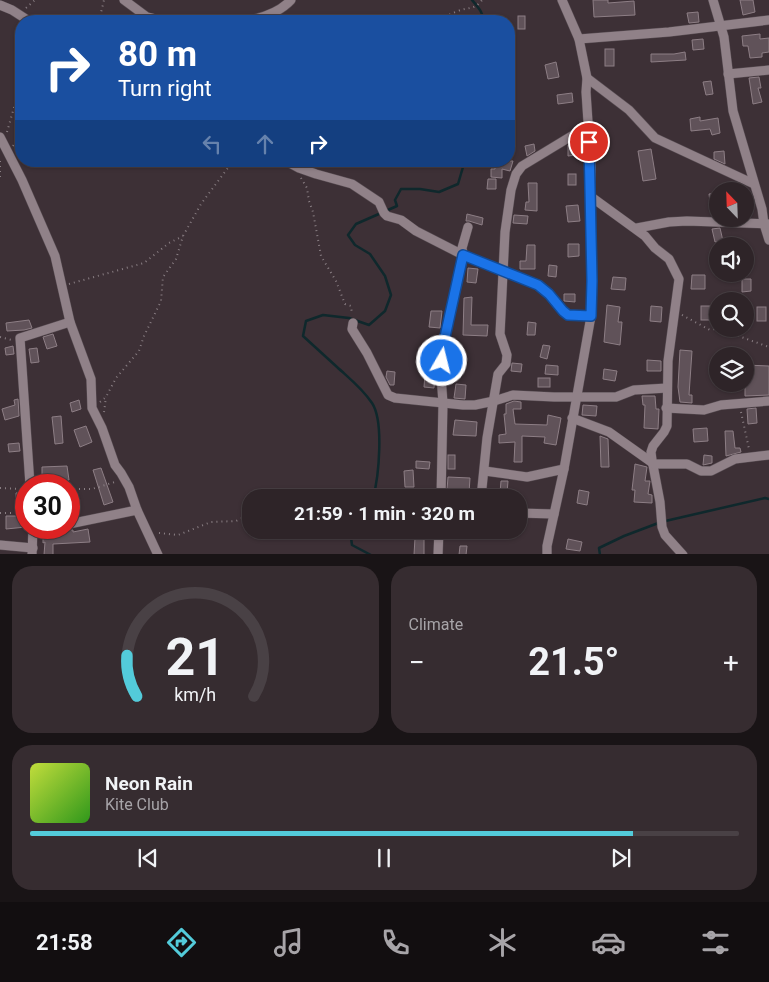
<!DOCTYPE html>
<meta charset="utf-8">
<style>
:root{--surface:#2e2428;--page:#362c30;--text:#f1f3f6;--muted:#a7a4a8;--line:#494145;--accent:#53cbda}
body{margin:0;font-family:Roboto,sans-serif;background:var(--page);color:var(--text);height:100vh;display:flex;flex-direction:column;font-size:19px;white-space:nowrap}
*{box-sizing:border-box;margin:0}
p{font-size:16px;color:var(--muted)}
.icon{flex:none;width:28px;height:28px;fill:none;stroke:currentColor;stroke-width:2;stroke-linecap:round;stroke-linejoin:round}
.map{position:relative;height:554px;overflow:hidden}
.side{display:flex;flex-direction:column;gap:12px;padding:12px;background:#191416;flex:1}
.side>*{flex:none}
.guide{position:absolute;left:15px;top:15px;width:500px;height:152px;border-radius:20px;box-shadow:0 1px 4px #0004,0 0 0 1px var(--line);background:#1a4fa0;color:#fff;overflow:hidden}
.needle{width:32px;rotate:337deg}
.buttons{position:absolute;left:709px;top:182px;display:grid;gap:10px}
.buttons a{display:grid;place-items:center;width:45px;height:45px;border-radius:50%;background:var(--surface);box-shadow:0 1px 4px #0004,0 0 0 1px var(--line);font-size:25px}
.speed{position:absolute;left:15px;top:474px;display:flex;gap:10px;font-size:25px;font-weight:700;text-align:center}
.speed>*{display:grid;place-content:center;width:65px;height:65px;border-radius:50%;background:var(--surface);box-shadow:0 1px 4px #0004,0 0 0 1px var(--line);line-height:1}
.speed .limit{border:8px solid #d22;background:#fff;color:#111}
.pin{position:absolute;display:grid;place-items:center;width:42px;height:42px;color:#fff;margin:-21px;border:2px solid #fff;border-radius:50%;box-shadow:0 1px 5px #0007}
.me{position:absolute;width:55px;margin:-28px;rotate:8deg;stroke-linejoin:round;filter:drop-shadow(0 0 4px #0008)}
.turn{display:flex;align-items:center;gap:18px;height:105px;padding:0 20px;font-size:22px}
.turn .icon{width:65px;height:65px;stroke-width:2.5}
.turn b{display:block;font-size:35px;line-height:42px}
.lanes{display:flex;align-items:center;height:48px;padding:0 20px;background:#0003;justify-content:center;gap:25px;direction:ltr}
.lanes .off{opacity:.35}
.big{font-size:38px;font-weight:700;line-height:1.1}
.side .card{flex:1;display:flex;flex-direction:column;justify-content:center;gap:8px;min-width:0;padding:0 18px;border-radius:20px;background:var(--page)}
.side .dial{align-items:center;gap:0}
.dial svg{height:130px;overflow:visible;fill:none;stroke:var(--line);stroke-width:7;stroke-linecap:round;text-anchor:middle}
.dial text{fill:var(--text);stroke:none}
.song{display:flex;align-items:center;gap:15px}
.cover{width:60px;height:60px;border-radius:8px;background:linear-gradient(135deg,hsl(70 70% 55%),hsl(110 70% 35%))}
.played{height:5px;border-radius:2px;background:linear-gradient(90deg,var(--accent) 85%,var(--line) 85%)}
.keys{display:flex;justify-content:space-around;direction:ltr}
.heat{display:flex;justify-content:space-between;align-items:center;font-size:28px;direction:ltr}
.side .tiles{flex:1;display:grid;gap:12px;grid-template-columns:1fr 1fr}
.card:last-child{grid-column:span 2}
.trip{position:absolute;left:242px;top:489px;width:285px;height:50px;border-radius:20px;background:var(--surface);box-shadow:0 1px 4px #0004,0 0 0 1px var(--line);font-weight:700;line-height:50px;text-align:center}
.dock{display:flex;height:80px;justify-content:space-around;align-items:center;background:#120e10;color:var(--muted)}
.dock .icon{width:35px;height:35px}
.dock .on{color:var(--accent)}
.dock b{font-size:22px;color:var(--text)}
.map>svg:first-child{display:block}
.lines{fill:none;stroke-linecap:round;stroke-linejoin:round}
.stream{stroke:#0f282c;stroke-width:2.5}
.building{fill:#605259;stroke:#8d7e85}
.street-casing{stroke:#574c52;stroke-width:10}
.path{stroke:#897e83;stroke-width:2;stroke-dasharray:1 4;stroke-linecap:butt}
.street{stroke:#908188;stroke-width:9}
.route-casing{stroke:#114b97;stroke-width:12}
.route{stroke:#1a73e8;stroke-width:9}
</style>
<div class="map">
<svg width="769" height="555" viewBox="0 0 769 555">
<rect width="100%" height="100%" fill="#3d3036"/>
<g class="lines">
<g class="stream">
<path d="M472 0C477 6 484 13 483 21"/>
<path d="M373 498C379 476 384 421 372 403 362 388 350 379 337 367 326 357 314 346 303 336L306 321 323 315 349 318 369 325 385 311 391 295 385 276 370 254 355 245 348 235 356 224 397 206 395 200 401 189H420L439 192 458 184 463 167 462 161"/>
<polyline points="350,530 352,545 371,555"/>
<polyline points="600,555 599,548 624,536 661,522 765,498 769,499"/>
</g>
</g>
<g class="building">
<polygon points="593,0 608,0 608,3 634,1 635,15 594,17"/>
<polygon points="740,0 753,0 755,12 743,15"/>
<polygon points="698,12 699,22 689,23 687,13"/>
<rect x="518" y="16" width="7" height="13"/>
<polygon points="760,34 760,39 769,38 769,52 762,53 762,57 750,58 748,46 743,46 742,36"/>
<polygon points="703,39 704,49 693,50 692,40"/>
<rect x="605" y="49" width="9" height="17"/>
<polygon points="685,52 686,60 651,62 651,54 674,54"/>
<polygon points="556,62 559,77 548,79 545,65"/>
<polygon points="759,77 761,88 758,88 762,102 753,104 749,78"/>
<polygon points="711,81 713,94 706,95 703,82"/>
<polygon points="572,93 573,102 558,104 557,95"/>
<polygon points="700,117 700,121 718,118 720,133 712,135 710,129 691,131 690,119"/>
<polygon points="576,141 576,155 568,156 568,145"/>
<polygon points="534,144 535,151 527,156 525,146"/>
<polygon points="651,149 656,179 643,181 638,151"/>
<polygon points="724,151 725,164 714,159 714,152"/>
<polygon points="483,161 513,161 510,171 502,169 502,178 491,177 491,169 495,169 495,167 483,164"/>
<rect x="568" y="174" width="8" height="11"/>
<polygon points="488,179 496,179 496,189 487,189"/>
<polygon points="528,183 537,183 537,211 525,210 526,202 529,202"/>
<polygon points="718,193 718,209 711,210 709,194"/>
<polygon points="578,205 580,221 568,222 566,206"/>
<polygon points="467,214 483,218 482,225 469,221 466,221"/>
<polygon points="514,215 528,216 527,224 513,223"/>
<polygon points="720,228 723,241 715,242 712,229"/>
<polygon points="568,244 579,244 579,256 568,257"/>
<polygon points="527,245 535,245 535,269 520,269 520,261 526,261"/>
<polygon points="549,265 557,266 556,277 548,276"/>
<polygon points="468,268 478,269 476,283 467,282"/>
<polygon points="692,275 705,275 705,289 691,289"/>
<polygon points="613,277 626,278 625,290 611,289"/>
<polygon points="742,279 751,279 751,291 742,292"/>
<polygon points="564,294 575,294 575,302 564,301"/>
<polygon points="472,297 471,325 488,325 487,336 463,335 464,298"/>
<polygon points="607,305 620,307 618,322 622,322 620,345 604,342"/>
<polygon points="651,306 662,307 661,322 650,321"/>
<rect x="701" y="306" width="9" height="14"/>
<rect x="757" y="307" width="9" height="14"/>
<polygon points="431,311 442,311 440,328 429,327"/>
<polygon points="29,320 32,328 24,330 7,331 6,323"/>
<polygon points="528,322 536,323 535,335 527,335"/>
<polygon points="53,334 57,346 47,349 43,337"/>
<polygon points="429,341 437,342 436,354 428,353"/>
<polygon points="543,345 550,346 547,359 540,357"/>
<polygon points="13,346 14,354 6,355 5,348"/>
<polygon points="37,348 39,362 31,363 29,349"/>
<polygon points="680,350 692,351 689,395 692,395 692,403 680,402 678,387"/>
<polygon points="647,360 661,361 661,371 647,371"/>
<polygon points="512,363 522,364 521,372 511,371"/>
<polygon points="546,365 558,366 558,375 545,374"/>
<polygon points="745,365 769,366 769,395 745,396"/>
<polygon points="604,369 617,371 615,381 603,379"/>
<polygon points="387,371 395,372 394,385 390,385 386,377"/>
<polygon points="425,374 435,374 434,388 424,387"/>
<rect x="538" y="378" width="12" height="9"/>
<polygon points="456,384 466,385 465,399 454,398"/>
<polygon points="642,396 655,396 656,409 659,409 658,429 644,428 645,405 643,405"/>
<polygon points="18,399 19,416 5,420 2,409 15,405 14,400"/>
<polygon points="79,400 81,409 72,412 70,403"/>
<polygon points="514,401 521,402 521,409 513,409 515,424 547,425 548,415 561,418 556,445 544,443 545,437 522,436 522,462 514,462 515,442 499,443 499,435 506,434 504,414 506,414 506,404"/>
<polygon points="583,405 597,406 596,416 582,415"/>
<polygon points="756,408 757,423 748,424 747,409"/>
<polygon points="61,416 63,443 55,444 52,417"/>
<polygon points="455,420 477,422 476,436 453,435"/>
<polygon points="86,426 92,442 80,447 74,430"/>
<polygon points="707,428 708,441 694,442 693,429"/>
<polygon points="725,431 733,431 735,448 740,448 741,452 726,456"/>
<polygon points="600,436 608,439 609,467 601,467"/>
<polygon points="19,443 20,451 9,452 8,444"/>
<rect x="448" y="455" width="7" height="14"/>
<polygon points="704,455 712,456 712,463 703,465"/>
<polygon points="416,461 430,462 429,469 416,468"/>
<polygon points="635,464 647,467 645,481 650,481 648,494 652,495 652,503 634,502 635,490 632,490"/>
<polygon points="67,466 69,480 42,483 42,467"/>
<polygon points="101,468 113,502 104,505 93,470"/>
<polygon points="413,470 414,487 405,487 404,471"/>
<polygon points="448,477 470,478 469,493 447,490"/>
<polygon points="501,481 508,481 507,493 500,493"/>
<polygon points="579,490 589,492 587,505 577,503"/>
<polygon points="24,492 26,527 6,529 6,516 17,516 16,493"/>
<polygon points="88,529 90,542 53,544 53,555 44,555 45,542 43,543 43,535 61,534 61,530 73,530 73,532"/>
<polygon points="415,538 424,538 424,555 414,555"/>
<polygon points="568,539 582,542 580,551 566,549"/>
<polygon points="460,546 467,546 466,555 459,555"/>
</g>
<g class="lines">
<defs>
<g id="street">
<polyline points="124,0 147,17 164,21"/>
<polyline points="713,0 724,37 733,111 762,209 764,224 769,240"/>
<polyline points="0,5 12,10 29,21"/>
<path d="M246 21C262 18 280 12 291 0"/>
<polyline points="579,39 669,32 769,20"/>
<polyline points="728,74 769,70"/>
<polyline points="587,78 629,110 655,138 754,184"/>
<polyline points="0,137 22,180 55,256 70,322 91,379 92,408 102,428 115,465 121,473 129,487 137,510 158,555"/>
<polyline points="286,161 299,168 316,174 352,184 379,202 384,213 387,216 401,220 416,231 463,255 539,285 549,294 563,311 568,315 591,316"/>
<polyline points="590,196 645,236 655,248 669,259 679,279 668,361 667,426 664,432 653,446 651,452 652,460 660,502 662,527 665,535 683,555"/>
<polyline points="637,228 669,222 687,221 768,224"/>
<polyline points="353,323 352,329 367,353 388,395 395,398 463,405 475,405 494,401 513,395 554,397 616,397 634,390 667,388"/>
<polyline points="666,408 704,410 721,405 769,401"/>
<polyline points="572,418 609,432 654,464 687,464 701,471 711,471 735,459 769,455"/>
<polyline points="485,471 527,477 564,469"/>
<polyline points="30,485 20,338 70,322"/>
<polyline points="441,498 443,403 441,376 443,346 463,255 462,248 468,227"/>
<polyline points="481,498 487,438 498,374 506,364 507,355 500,334 505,232 511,190 516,174 522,166 588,126"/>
<polyline points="519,513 554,514"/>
<polyline points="69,524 137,510"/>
<polyline points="34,530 50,528"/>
<polyline points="0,545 33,548"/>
<polyline points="32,555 33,528"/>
<polyline points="438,555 439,530"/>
<polyline points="547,555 547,546 564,469 591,316 592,281 590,196 591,167 586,92 587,78 579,39 562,0"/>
</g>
</defs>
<use href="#street" class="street-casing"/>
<g class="path">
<polyline points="26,8 35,0"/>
<polyline points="99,21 104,0"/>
<path d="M436 21C443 18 450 14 458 11 468 7 475 10 482 0"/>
<polyline points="7,132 15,104 21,64"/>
<polyline points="13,146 21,136"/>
<polyline points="0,161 0,178"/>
<polyline points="301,178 307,188 309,201 313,212 321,256 336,281 345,304 351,306 352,314"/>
<polyline points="69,284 144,263 169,243 183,236"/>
<polyline points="682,315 710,330 718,328"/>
<polyline points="719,329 769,347"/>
<polyline points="0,337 12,340"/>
<polyline points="100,402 106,397 116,378 139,351 144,336 161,301 163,277 176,259 183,236 201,204 233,161"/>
<polyline points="104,412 106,397"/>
<polyline points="741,412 749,449"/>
<polyline points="0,488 23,489"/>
<polyline points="69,489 92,489 115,482"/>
<polyline points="0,513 26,513"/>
<polyline points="159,533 178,535 211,522 236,521 251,514"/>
</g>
<use href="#street" class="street"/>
</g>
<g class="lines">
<defs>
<polyline id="route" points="442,361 443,346 463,255 538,285 549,294 563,311 568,315 591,316 592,281 589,142"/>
</defs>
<use href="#route" class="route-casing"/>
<use href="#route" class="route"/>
</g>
</svg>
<div class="buttons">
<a><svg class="needle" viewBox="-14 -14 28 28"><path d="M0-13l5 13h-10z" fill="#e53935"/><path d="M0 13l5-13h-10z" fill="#a7a4a8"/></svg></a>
<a><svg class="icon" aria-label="sound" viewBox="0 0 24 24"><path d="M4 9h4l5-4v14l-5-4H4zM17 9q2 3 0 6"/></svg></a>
<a><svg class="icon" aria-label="search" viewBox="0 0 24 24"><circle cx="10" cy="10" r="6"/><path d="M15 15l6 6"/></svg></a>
<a><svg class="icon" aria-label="layers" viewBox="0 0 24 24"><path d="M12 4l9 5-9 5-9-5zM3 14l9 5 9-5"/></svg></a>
</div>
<div class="speed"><div class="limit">30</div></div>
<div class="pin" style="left:589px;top:142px;background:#d93025"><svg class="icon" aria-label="arrive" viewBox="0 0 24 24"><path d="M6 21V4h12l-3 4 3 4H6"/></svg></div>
<svg class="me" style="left:442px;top:361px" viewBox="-20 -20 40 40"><circle r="17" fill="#1a73e8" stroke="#fff" stroke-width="3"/><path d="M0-11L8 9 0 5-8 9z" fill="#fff"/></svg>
<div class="trip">21:59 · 1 min · 320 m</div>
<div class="guide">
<div class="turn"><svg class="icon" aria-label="right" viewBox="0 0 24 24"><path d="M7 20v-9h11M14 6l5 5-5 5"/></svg><div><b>80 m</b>Turn right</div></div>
<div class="lanes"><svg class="icon off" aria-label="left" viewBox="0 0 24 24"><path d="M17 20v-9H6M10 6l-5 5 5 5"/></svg><svg class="icon off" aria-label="ahead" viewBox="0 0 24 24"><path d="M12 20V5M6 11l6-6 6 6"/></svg><svg class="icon" aria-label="right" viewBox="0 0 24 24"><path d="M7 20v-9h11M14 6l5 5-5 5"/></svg></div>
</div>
</div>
<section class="side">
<div class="tiles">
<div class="card dial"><svg viewBox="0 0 100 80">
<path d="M14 69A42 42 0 1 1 86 69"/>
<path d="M14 69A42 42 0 0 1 8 44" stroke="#53cbda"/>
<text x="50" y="56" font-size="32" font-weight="700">21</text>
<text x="50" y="72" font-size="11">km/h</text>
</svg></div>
<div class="card"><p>Climate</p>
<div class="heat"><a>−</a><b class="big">21.5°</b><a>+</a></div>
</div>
<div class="card">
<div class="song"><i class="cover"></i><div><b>Neon Rain</b><p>Kite Club</p></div></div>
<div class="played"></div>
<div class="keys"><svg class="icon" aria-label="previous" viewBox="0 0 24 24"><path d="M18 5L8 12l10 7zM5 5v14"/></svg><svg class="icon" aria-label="pause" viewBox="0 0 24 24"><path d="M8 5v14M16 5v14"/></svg><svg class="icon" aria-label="next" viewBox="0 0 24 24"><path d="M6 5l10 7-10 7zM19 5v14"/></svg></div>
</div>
</div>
</section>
<nav class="dock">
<b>21:58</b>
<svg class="icon on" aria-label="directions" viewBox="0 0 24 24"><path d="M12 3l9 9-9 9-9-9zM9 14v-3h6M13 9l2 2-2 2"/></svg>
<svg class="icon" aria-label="music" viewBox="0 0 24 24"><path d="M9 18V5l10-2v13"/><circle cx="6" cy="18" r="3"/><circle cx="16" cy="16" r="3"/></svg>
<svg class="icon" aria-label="phone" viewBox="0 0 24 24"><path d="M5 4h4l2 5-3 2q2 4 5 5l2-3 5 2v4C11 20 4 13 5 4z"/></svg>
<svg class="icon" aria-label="climate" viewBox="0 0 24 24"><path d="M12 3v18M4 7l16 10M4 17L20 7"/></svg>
<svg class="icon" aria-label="car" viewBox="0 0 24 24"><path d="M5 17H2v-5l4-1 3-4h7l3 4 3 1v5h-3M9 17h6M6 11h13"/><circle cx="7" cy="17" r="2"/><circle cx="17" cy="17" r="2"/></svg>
<svg class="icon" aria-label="filters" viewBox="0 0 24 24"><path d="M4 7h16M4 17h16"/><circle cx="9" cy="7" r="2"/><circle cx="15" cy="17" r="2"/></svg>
</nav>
